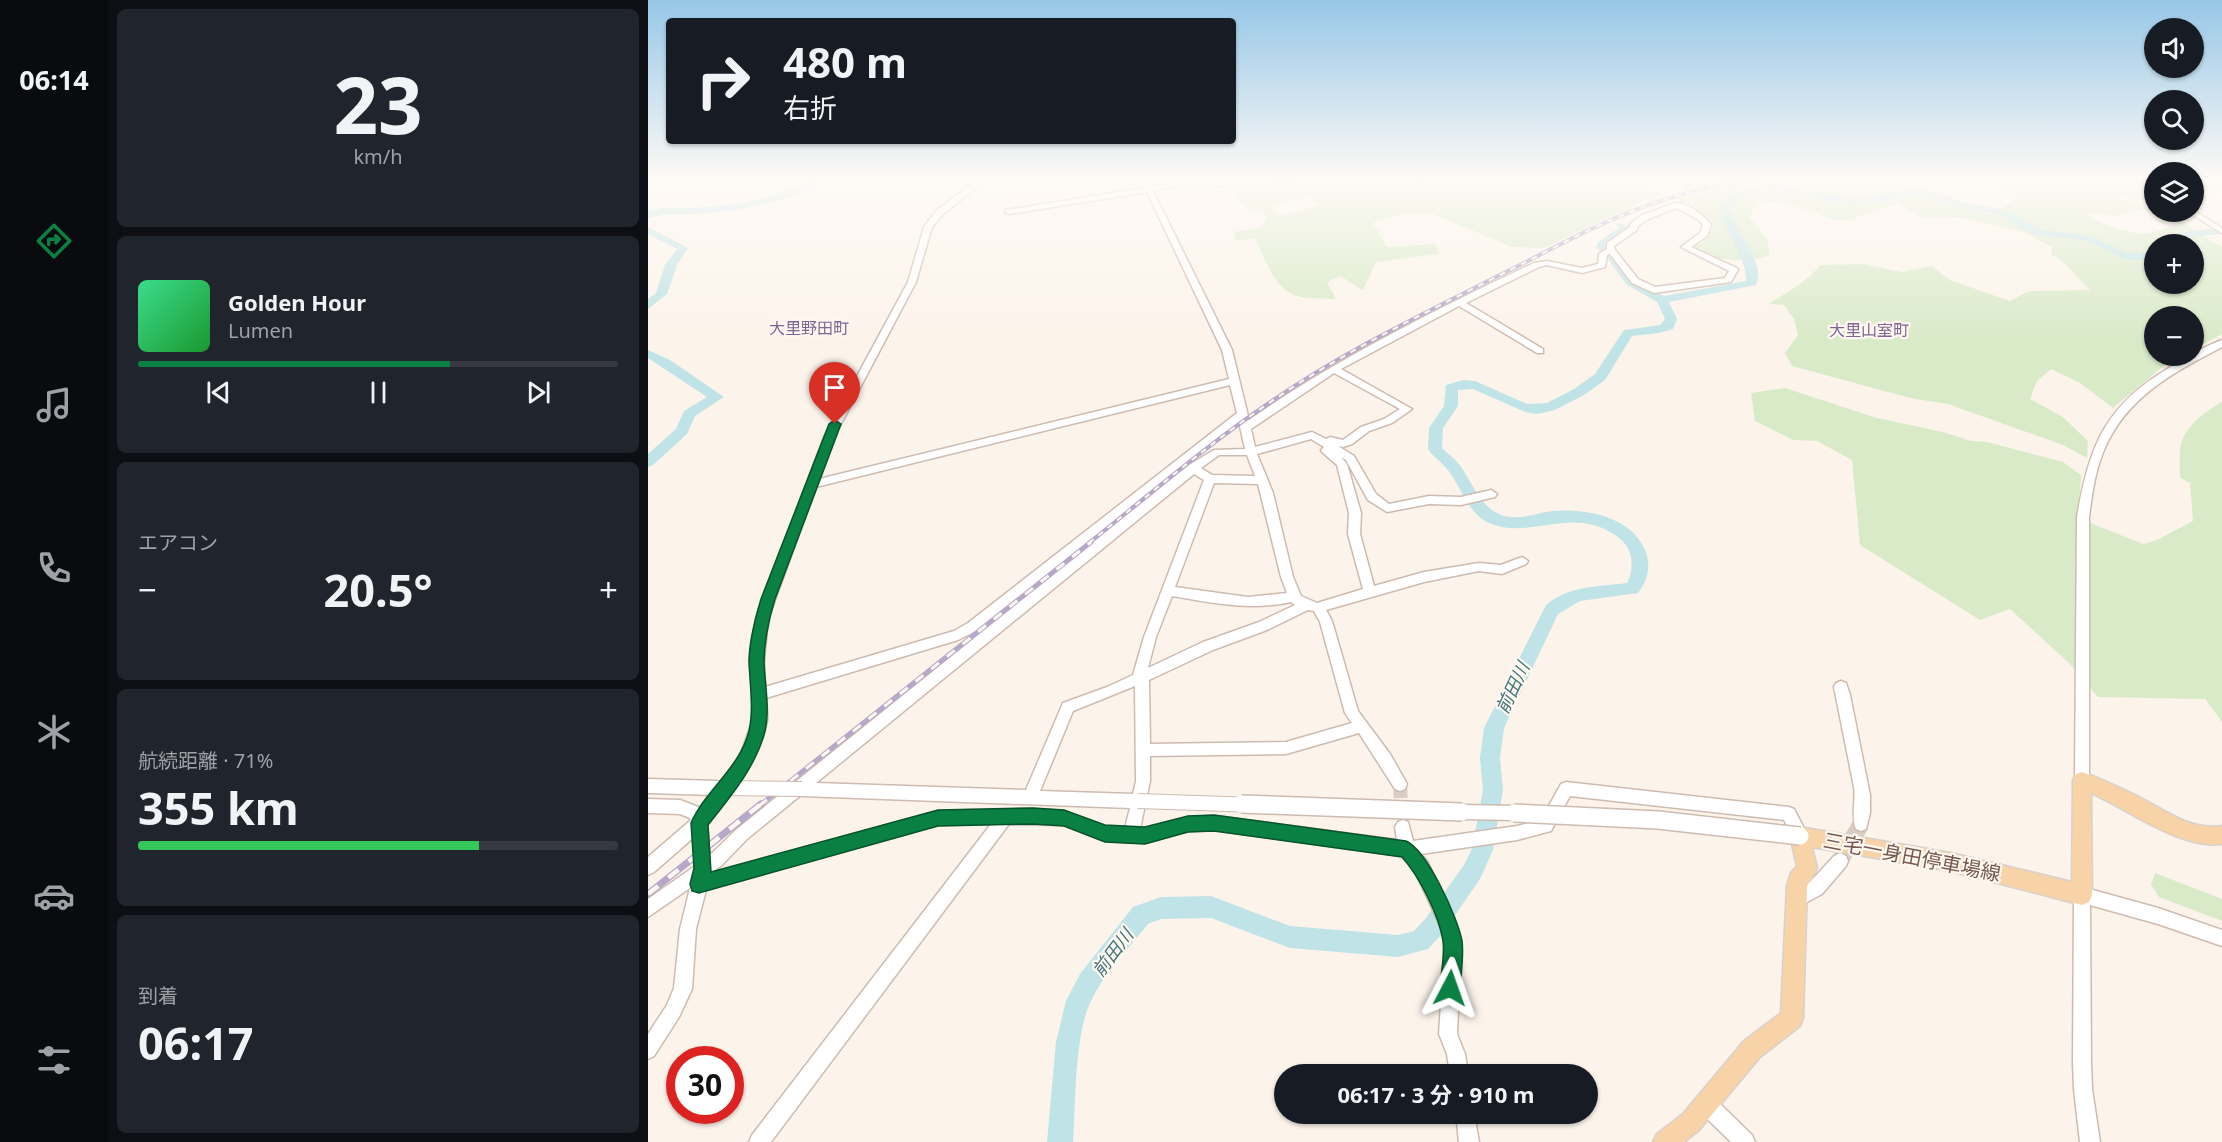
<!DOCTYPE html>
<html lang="ja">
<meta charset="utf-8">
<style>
:root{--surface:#171b24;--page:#20242c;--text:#f1f3f6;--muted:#9ea1a6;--line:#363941;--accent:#0b8043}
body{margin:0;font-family:"Noto Sans","Noto Sans JP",sans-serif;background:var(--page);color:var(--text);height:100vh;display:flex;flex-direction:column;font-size:22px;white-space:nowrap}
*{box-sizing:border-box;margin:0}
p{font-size:20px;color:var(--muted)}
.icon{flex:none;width:33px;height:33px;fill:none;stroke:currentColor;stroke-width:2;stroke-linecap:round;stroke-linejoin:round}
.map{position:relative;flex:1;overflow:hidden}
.drawer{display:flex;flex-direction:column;gap:9px;padding:9px;background:#0d0f14;width:540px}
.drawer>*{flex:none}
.hud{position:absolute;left:18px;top:18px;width:570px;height:126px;border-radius:6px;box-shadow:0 2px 4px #0004;background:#171b24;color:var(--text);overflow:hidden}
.buttons{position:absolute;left:1496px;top:18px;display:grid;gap:12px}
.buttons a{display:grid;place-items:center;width:60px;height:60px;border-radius:50%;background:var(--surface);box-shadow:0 2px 4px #0004;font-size:30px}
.speed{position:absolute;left:18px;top:1046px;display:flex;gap:12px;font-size:30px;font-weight:700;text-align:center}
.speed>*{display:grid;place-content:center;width:78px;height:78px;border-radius:50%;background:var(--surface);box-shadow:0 2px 4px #0004;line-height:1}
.speed .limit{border:9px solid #d22;background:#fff;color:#111}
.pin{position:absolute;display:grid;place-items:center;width:51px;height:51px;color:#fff;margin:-62px -26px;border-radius:50% 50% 50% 0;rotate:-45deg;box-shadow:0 0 6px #0007}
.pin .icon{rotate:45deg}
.me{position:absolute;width:66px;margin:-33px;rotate:4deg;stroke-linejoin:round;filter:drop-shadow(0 0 4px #0008)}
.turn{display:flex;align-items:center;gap:21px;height:126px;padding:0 18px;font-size:27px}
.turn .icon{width:78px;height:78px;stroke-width:2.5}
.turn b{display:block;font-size:42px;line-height:51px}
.big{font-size:45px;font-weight:700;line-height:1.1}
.drawer .widget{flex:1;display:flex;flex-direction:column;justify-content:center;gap:9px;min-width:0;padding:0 21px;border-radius:9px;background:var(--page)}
.drawer .dial{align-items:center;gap:0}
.dial b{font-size:78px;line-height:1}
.song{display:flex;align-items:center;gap:18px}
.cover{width:72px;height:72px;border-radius:9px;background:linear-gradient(135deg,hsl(150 70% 55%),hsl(130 70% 35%))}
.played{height:6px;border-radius:3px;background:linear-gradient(90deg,var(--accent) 65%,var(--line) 65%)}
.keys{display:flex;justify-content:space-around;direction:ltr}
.heat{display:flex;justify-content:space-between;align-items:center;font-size:33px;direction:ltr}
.charge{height:9px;border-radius:4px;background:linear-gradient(90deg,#34c759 71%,var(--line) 0)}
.trip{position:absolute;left:626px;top:1064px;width:324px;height:60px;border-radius:30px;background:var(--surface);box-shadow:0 2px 4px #0004;font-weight:700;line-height:60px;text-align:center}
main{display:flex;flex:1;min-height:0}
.dock{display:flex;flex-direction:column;width:108px;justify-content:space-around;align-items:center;background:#090b0e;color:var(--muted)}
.dock .icon{width:42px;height:42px}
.dock .selected{color:var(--accent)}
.dock b{font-size:27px;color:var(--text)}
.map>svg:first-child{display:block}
.green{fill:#d9eac9;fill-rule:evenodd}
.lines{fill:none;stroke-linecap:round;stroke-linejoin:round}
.river{fill:#bfe3e6;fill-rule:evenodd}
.minor-tunnel-far1{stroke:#dbcdc4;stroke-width:14;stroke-dasharray:14 7;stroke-linecap:butt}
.minor-tunnel{stroke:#dbcdc4;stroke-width:17;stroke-dasharray:17 8;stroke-linecap:butt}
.minor-casing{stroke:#cebbb0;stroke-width:3}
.major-casing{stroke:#d9d1cd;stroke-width:3}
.minor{fill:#fff;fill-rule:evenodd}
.major{fill:#f7d3a7;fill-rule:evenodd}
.rail-far2-casing{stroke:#b6a8c7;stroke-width:4}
.rail-far1-casing{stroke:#b6a8c7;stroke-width:5}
.rail-casing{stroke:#b6a8c7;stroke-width:7}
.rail-far2{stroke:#fef8f1;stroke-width:2;stroke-dasharray:6;stroke-linecap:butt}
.rail-far1{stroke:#fef8f1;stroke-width:3;stroke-dasharray:10;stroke-linecap:butt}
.rail{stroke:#fef8f1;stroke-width:4.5;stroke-dasharray:13;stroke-linecap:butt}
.minor-bridge-far1-casing{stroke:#cebbb0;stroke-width:16;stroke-linecap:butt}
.minor-bridge-casing{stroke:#cebbb0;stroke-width:20;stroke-linecap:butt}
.minor-bridge-far1{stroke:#fff;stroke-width:14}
.minor-bridge{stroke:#fff;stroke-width:17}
.route{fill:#0b8043;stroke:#07532c;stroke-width:1.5}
.labels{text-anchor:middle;stroke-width:4.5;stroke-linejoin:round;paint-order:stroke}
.far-quarter-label{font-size:16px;fill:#806692;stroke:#fef8f1}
.water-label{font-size:18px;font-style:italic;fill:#42767b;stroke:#fef8f1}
.near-street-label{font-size:20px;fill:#77594e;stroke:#fef8f1}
</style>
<main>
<nav class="dock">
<b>06:14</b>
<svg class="icon selected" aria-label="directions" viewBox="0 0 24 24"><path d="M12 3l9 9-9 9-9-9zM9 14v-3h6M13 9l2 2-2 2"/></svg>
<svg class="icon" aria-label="music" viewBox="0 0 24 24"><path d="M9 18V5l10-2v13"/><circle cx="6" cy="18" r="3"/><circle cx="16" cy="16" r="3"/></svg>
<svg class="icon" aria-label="phone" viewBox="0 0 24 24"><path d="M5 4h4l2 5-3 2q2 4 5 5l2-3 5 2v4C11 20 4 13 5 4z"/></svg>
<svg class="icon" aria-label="climate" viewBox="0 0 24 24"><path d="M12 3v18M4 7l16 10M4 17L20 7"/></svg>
<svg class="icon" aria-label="car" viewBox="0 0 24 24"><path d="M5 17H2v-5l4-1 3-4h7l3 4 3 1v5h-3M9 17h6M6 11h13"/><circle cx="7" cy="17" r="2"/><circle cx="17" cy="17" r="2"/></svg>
<svg class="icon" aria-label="filters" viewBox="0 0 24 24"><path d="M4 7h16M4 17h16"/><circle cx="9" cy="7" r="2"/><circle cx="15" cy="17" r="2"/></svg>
</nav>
<section class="drawer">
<div class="widget dial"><b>23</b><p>km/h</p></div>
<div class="widget">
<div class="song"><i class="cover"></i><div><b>Golden Hour</b><p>Lumen</p></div></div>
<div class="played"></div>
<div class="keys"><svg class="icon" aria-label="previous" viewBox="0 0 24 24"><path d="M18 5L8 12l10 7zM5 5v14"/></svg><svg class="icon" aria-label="pause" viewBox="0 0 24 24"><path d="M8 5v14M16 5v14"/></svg><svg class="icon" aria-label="next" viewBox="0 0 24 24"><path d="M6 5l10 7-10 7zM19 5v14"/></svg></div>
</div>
<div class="widget"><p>エアコン</p>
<div class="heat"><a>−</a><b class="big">20.5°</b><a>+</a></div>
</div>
<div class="widget"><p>航続距離 · 71%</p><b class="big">355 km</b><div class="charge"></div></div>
<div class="widget"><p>到着</p><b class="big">06:17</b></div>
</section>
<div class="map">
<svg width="1574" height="1142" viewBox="0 0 1574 1142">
<rect width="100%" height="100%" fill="#fcf4eb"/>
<g class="green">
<path d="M696 177H734L760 182 768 181 774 177H991L995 193 1018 191 1020 194 999 199 896 248 864 247 783 213 749 215 725 223 739 247 787 244 791 254 728 262 715 290 692 276 679 282 688 299C676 298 661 299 649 296 626 289 616 258 608 238L588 241 586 232 611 228 619 219 615 213 600 210 588 197 595 188 605 183 649 178 671 184ZM660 195 672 205 632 216 621 207Z"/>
<polygon points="1029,177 1116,177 1038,189"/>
<path d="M1193 177H1251L1264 181 1250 187V191L1288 197 1342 214 1371 198 1347 180 1356 177H1481L1496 183 1506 192V196L1496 200 1470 196 1468 198 1506 208V212H1515L1513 214 1495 210 1469 216 1443 213 1440 215C1455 226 1484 235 1502 233 1513 231 1524 225 1534 222L1566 243 1574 246V334L1545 350V316H1506V356H1534L1518 364 1465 408 1432 383 1403 369 1389 381 1382 399 1415 417 1440 441 1439 458 1415 445 1300 404 1262 398 1144 366 1137 353 1150 335 1146 319 1136 305 1121 304C1139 291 1158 284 1172 265L1214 264 1254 272 1283 266 1302 280 1362 301 1381 291 1442 290 1412 259 1403 255 1404 247 1376 232 1310 217 1275 218 1249 204 1202 220H1188L1137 203 1109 201 1102 218 1120 240 1121 256C1091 262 1072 263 1045 247L1054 243 1066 227C1056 215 1047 207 1032 203L1030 198 1090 185 1117 191 1125 189 1147 191V182ZM1506 244H1545V284H1506Z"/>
<path d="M1545 177H1570L1574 186C1564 193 1557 194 1545 189Z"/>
<path d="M1137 388 1229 418 1295 432 1323 441 1339 442 1415 462 1433 475 1430 518 1495 544 1509 540 1545 521 1542 483 1532 478C1532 468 1531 455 1533 445 1536 427 1559 410 1574 402V722L1557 699 1450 697 1421 663 1362 609 1332 620 1212 545 1204 460 1169 441 1145 440 1107 421 1103 393Z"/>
<polygon points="1507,873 1574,899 1574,921 1511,897 1503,885"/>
</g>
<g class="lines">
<g class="river">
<path d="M165 177H177C148 205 84 211 45 214 28 215 17 213 0 218V211C14 206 27 208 42 208 85 206 128 199 165 177Z"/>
<path d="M1126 184 1209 199 1255 191 1279 190 1319 203 1361 211 1390 229 1442 236 1479 253 1506 252V258C1470 266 1467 250 1437 241 1419 236 1400 239 1383 233 1372 230 1366 221 1356 216 1344 211 1328 212 1315 209 1305 206 1296 200 1285 198 1255 190 1225 208 1194 204 1164 199 1105 173 1082 208 1086 233 1118 259 1108 285L1021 302 1029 319 1025 329 1011 333 984 336 957 380 936 395 907 410 889 414 877 412 825 389 810 390V406L795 428 794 448C800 454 806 458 811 464 823 480 831 505 851 514 866 522 889 513 905 511 936 508 980 516 995 546 1004 562 1001 579 990 593L932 601 910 614 856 728 852 758 855 790 845 850 832 879 794 934 780 949 750 957 642 948 563 918 513 919 500 924C481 948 456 973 443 1001 426 1036 428 1102 425 1142H399L408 1042 418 1001 432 974 485 907 513 897 563 896 642 926 750 935 766 931 778 918 816 865 824 849 835 790 832 758 836 728 898 605C922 585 950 587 979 583 984 575 984 566 983 557 981 547 975 540 967 535 923 505 881 541 841 523 820 514 813 486 799 469 793 461 785 457 780 449L781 428 796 406 798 385 815 380 827 381 879 404 899 403 926 389 947 374 976 330 1012 325 1017 319 1009 302 978 284 957 255 948 248 950 242 971 228 968 225 969 223 982 226V230L959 247 965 251 986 280 1016 296 1098 281C1098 253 1076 235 1072 208 1083 189 1106 186 1126 184Z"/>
<polygon points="0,227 40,248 29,265 19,294 0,309 0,299 8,293 17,265 29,249 0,234"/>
<polygon points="1574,228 1574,234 1541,237 1532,244 1521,244 1534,232"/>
<polygon points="0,350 22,360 76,397 47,416 39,434 5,465 0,467 0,454 28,429 36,411 59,397 0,358"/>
</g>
<polyline class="minor-tunnel-far1" points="752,784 753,806"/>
<g class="minor-tunnel">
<polyline points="753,804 754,816"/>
<polyline points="1192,861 1213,824"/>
</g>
<defs>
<g id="minor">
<path d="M333 177H341L295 214 284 227 268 282 186 437 171 479 581 379 574 350 499 192 361 214 357 212 358 210 496 188 488 183 487 177H495V180L503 187 544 180 573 182 621 177H646L642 179 573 186 544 184 505 191 584 350 601 420C690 358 787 310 886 263L899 261 934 268 950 264 951 254 959 249V243L982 227V224L994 215 1027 203C1040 203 1056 215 1063 225L1059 236 1043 247 1089 268 1090 270 1083 282 1006 293 984 283 962 254 959 255 957 267 934 273 899 265 891 267 818 303 895 349V353H889L811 306 693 369 764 409 744 423 721 431 704 444 695 447 690 446 706 456 728 494 741 504 781 496 813 497 843 490 849 494 847 497 813 505 781 504 739 512 720 500 698 460 693 457 699 464 713 513 712 534 726 586 776 572 831 563 853 565 874 557 880 561 878 564 854 574 831 571 776 582 678 610 684 621 710 711 742 754 759 784 757 789 752 791 747 789 711 733 638 754 502 756V781L492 829 540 817 566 816 749 840 747 827 750 822 755 820 760 822 765 841 869 826 893 820 913 784 918 782 1141 807 1146 809 1160 836 1157 841 1152 843 1147 841 1136 820 922 796 903 831 869 840 773 854 779 861 806 919 813 942 809 1034 817 1054 820 1074H802L799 1054 791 1034 797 942 792 926 767 871 754 856 566 830 540 831 497 843 457 841 416 825 361 824 123 1142H101L104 1135 343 824 290 825 58 890 48 929 44 989 31 1017 6 1056 0 1059V1034L19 1005 26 988 32 929 42 888 0 917V899L47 866 45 838 6 872 0 875V857L43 820 42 818 32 814 0 813V799L32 800 53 808 64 795 0 793V779L68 781 73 783 93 753 105 720 102 660 108 619 176 437 260 282 276 227 289 210ZM1029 208 1051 220 1055 225 1052 233 1033 247 1081 271 1077 278 1007 287 990 279 967 250 966 246 989 230V227L1000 219ZM686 373 752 409 736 419 713 427 695 440 682 437 678 439 664 432 607 447 603 429ZM582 385 589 413 320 623 306 631 117 687 116 660 120 619 168 487ZM591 422 597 449 566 450 541 465 89 829 62 855 59 825C83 793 111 762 119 721 120 714 118 705 118 698L310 640 328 631ZM663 439 676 447 673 450 674 452 689 465 701 513 700 534 715 589 669 603 653 596 645 577 625 493 609 454ZM571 455H599L607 476 564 475 553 468ZM546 474 556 480 496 637 485 675 459 687 415 703 378 790 168 783ZM566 483 610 484 633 577 639 593 600 597 527 587ZM524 596C564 603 603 611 643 602L647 605 611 622 555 642 500 668 508 637ZM660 610 666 611 672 622 697 713 704 723 638 742 502 744 501 680 565 650 619 630ZM487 686 488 781 485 794 392 791 425 711ZM153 795 154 796 482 808 477 828 457 827 416 811 385 809 290 811 63 873 74 865 99 839Z"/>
<polygon points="654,177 691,177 673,181"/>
<path d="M745 177H773C767 181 751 181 745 177Z"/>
<polygon points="1482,177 1492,177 1506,184 1506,189"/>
<polygon points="1545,210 1574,228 1574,233 1540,212"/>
<path d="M1574 340V347C1526 372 1478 397 1456 450 1447 471 1444 495 1441 517V780L1439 785 1434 787 1429 785 1427 780 1429 517C1442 443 1458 404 1526 365 1541 356 1557 346 1574 340Z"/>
<path d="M1193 681 1198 683 1202 695 1222 795V813L1218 829 1213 831 1208 829C1203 819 1208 799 1206 787L1186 687 1188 683Z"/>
<polygon points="814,805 866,806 871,808 874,813 871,818 866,820 814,819 809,817 806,812 809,807"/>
<polygon points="1192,853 1198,856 1200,861 1198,866 1174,894 1148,908 1142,906 1140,900 1142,894 1162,882 1186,856"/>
<polygon points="1434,887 1510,908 1574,930 1574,946 1510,924 1442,905 1443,1063 1444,1089 1452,1142 1432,1142 1426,1089 1425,1063 1426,895 1428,889"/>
<polygon points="1057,1094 1064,1096 1104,1135 1107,1142 1083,1142 1050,1110 1048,1103 1050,1096"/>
<polygon points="808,1113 826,1113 831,1142 811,1142"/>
</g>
<path id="major" d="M1434 772C1453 779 1472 788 1491 797 1518 811 1541 830 1574 826V844C1532 849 1481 810 1443 793L1444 895 1441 902 1434 905 1303 871 1164 847 1169 868 1159 886 1155 1018 1152 1026 1112 1057 1051 1130 1036 1142H1005L1009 1134 1035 1114 1096 1041 1133 1013 1139 886 1143 873 1149 866 1142 836 1145 830 1152 827 1303 853 1424 882 1425 780 1428 774Z"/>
</defs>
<use href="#minor" class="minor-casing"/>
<use href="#major" class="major-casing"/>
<use href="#minor" class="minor"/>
<use href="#major" class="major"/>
<defs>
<path id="rail-far2" d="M441 543C501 495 560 444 624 401 695 352 773 315 850 276 909 247 968 212 1032 195 1074 183 1118 179 1162 177"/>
<polyline id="rail-far1" points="111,806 443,542"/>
<polyline id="rail" points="0,894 113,804"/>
</defs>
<use href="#rail-far2" class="rail-far2-casing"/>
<use href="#rail-far1" class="rail-far1-casing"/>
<use href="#rail" class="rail-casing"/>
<use href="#rail-far2" class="rail-far2"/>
<use href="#rail-far1" class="rail-far1"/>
<use href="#rail" class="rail"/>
<defs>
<g id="minor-bridge-far1">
<polyline points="68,788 154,789"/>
<polyline points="490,801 637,806"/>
</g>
<g id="minor-bridge">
<polyline points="593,804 814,812"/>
<polyline points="866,813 1010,820 1152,836"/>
</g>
</defs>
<use href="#minor-bridge-far1" class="minor-bridge-far1-casing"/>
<use href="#minor-bridge" class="minor-bridge-casing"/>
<use href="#minor-bridge-far1" class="minor-bridge-far1"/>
<use href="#minor-bridge" class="minor-bridge"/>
</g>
<linearGradient id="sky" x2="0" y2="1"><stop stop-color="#97c7e7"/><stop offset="0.53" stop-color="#fefaf6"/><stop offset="1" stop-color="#fefaf6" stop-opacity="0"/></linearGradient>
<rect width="1574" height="337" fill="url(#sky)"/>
<path class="route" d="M187 420 193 424 127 599C121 619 116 642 116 663 117 685 122 709 117 731 108 767 82 797 60 825L63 872 290 810 385 808 416 810 457 825 497 827 540 816 566 815 758 841C779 850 810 918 814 941 816 955 813 973 812 988L809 995 802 997 795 995 792 988C793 973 797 955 795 941 791 915 771 876 754 857L566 831 540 832 497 844 457 842 416 826 385 824 290 826 51 893 44 891 42 884 46 868 43 823C58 789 92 768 101 731 106 708 102 685 101 662 101 641 107 619 113 599L181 424Z"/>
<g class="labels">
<g class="far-quarter-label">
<text x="161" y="334">大里野田町</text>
<text x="1221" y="336">大里山室町</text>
</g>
<g class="water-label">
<text transform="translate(865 688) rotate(-65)" y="6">前田川</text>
<text transform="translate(465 953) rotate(-53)" y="6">前田川</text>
</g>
<g class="near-street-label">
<text transform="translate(1264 857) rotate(11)" y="7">三宅一身田停車場線</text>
</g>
</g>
</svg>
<div class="buttons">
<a><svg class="icon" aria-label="sound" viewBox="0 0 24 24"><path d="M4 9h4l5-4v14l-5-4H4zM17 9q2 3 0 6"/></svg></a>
<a><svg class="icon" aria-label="search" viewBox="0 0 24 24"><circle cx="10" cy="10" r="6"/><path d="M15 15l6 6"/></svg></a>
<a><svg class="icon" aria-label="layers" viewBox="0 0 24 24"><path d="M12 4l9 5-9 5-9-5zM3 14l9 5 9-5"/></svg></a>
<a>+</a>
<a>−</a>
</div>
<div class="speed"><div class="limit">30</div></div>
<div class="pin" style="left:187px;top:424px;background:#d93025"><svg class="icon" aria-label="arrive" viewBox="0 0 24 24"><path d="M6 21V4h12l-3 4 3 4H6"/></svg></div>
<svg class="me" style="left:802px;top:988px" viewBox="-20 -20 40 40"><path d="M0-17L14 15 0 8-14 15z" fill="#0b8043" stroke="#fff" stroke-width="4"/></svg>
<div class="trip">06:17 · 3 分 · 910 m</div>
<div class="hud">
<div class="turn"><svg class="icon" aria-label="right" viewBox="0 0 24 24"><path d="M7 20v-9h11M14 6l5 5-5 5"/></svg><div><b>480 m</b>右折</div></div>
</div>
</div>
</main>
